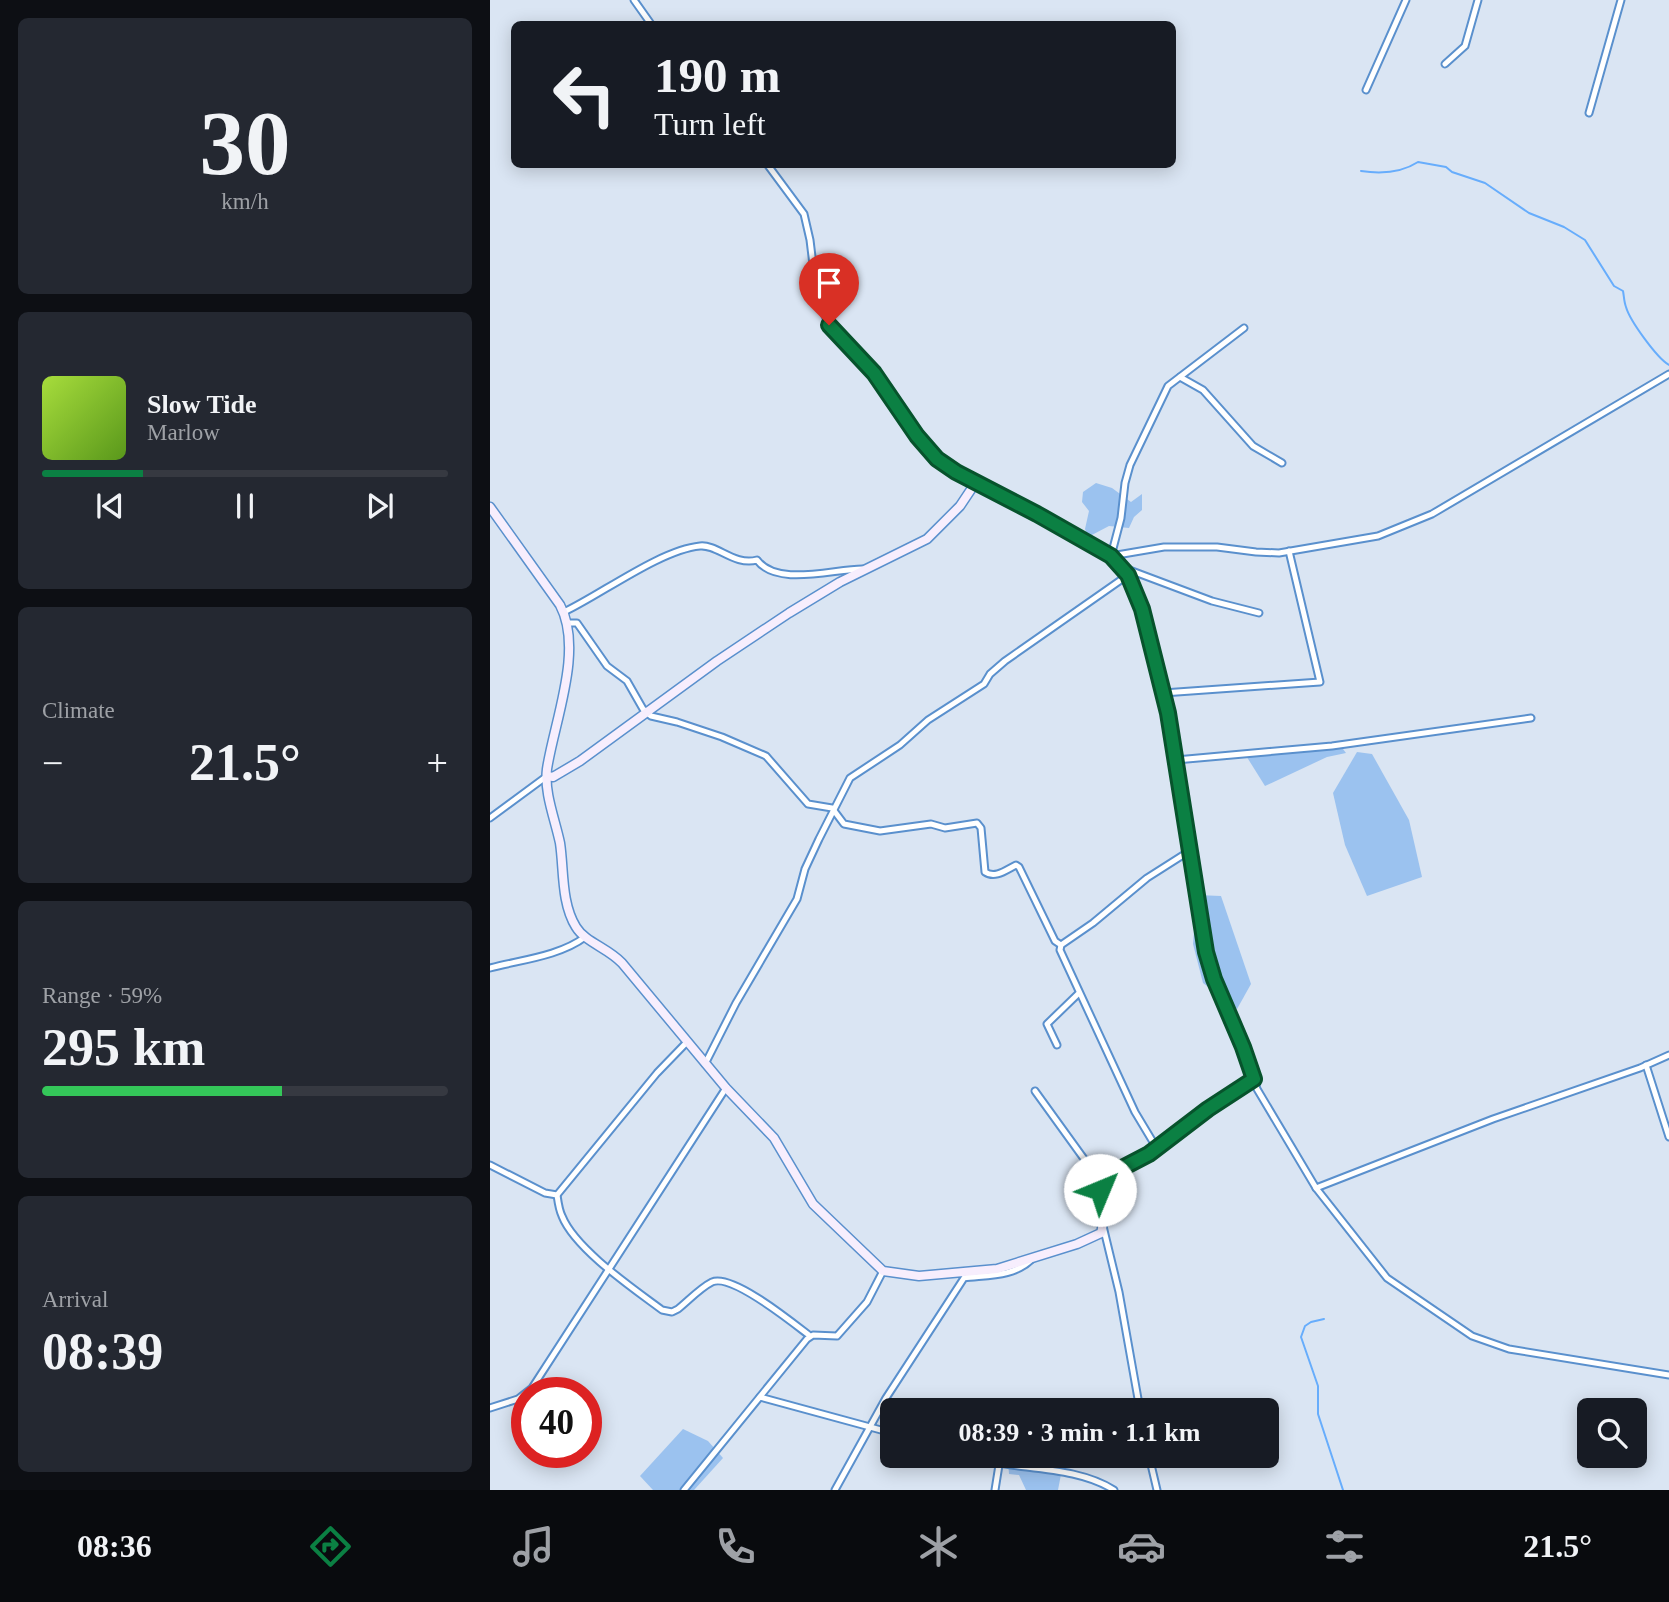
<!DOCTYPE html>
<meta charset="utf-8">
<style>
:root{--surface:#171b24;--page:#242831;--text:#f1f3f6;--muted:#9ea1a6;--line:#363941;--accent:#0b8043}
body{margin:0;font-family:Georgia,serif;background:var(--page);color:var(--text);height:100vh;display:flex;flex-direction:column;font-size:26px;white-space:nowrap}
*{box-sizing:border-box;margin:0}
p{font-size:23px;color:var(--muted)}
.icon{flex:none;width:38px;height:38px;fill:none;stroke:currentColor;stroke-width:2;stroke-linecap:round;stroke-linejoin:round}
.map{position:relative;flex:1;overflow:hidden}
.side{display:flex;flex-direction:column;gap:18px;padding:18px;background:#0d0f14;width:490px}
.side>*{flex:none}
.banner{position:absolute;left:21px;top:21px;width:665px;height:147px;border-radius:10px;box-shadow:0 4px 18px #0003;background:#171b24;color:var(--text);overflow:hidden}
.fabs{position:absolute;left:1087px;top:1398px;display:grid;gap:14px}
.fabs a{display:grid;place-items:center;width:70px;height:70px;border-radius:10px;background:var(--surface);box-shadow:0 4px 18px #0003;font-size:35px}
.speed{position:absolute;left:21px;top:1377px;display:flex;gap:14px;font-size:35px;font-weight:700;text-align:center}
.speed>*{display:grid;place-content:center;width:91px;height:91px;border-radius:50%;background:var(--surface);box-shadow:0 4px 18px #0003;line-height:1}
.speed .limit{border:10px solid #d22;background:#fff;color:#111}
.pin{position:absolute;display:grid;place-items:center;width:60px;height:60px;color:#fff;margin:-72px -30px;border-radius:50% 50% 50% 0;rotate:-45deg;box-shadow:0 0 7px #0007}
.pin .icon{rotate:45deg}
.me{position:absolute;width:77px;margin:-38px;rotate:45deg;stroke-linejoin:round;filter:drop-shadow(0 0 5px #0008)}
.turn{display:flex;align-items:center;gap:24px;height:147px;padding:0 28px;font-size:32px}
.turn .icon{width:91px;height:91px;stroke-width:2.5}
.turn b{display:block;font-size:49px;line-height:60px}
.big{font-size:52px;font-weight:600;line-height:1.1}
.side .card{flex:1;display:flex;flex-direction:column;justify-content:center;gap:10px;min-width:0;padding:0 24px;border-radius:10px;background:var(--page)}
.side .dial{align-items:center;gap:0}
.dial b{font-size:91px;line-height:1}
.song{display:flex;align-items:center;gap:21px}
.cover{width:84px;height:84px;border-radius:10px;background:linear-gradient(135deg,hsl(80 70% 55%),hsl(90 70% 35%))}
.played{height:7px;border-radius:4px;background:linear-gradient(90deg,var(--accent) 25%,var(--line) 25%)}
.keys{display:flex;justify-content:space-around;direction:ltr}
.heat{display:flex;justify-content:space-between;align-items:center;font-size:38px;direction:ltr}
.charge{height:10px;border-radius:5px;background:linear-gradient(90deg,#34c759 59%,var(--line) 0)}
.trip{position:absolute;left:390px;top:1398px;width:399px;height:70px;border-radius:10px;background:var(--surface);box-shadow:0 4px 18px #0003;font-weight:600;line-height:70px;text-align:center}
.dock{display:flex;height:112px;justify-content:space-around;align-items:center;background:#090b0e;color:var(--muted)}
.dock .icon{width:49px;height:49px}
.dock .selected{color:var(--accent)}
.dock b{font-size:32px;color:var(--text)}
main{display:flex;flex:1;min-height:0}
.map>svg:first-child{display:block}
.green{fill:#9bc2ef}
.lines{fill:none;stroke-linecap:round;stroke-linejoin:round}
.stream{stroke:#67adfc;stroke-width:2}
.street-casing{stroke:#5a90cd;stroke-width:9}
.secondary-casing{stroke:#5a90cd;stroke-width:11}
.street{stroke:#fff;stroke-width:5}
.secondary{stroke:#f7eefd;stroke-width:8}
.route-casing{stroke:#07532c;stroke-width:18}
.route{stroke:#0b8043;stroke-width:12}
</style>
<main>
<section class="side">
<div class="card dial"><b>30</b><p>km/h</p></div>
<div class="card">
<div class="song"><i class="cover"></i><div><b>Slow Tide</b><p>Marlow</p></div></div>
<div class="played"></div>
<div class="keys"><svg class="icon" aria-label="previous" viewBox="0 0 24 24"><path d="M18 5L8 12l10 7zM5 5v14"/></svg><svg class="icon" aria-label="pause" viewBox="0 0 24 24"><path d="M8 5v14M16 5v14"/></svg><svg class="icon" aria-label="next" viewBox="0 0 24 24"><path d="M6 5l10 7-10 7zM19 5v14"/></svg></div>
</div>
<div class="card"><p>Climate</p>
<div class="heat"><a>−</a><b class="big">21.5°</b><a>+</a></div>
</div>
<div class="card"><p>Range · 59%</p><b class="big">295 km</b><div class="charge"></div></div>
<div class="card"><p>Arrival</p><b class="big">08:39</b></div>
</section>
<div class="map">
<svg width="1179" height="1490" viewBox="0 0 1179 1490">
<rect width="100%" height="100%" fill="#dae5f3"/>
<g class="green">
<polygon points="606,483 622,488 641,502 652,494 652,510 644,517 639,528 619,526 598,537 595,529 599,511 592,502 593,492"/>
<polygon points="850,745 856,753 837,757 775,786 755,754"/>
<polygon points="867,752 882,754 919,820 932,877 877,896 855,845 843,793"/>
<polygon points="707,895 731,896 761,984 747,1009 713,983 703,944"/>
<polygon points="193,1429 218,1441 233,1458 204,1490 163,1490 150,1476"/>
<polygon points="518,1461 573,1464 568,1490 536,1490 529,1475 519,1474"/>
</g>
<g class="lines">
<g class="stream">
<path d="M871 171C891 174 911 173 928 162L956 167 962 172 995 183 1039 213 1074 227 1095 240 1124 286 1133 291C1134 296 1134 302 1136 307 1140 321 1167 358 1179 365"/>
<polyline points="834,1319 821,1322 815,1326 811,1337 828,1386 828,1414 853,1490"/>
</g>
<defs>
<g id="street">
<polyline points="144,0 161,24"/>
<polyline points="955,64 975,46 988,0"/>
<polyline points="876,90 916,0"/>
<polyline points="1099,113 1131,0"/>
<polyline points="277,164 314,214 320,240 327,298 339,325 384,373 434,445 457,466 547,514 621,556 638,575 652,609 678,713 719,965 753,1047 767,1089 826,1188 897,1278 982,1336 1019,1349 1179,1375"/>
<polyline points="754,328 678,386 640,465 635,483 631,518 621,556 674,547 727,547 766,552 789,553 888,536 942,514 1179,374"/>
<polyline points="690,377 713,390 763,446 792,463"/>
<polyline points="634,568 722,601 769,613"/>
<path d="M74 612C112 594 170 550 210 546 227 544 244 566 267 560 287 587 343 569 372 569"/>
<path d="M77 623H87L117 666 137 681 153 709 161 716 187 722 232 737 276 756 318 804 342 808 354 824 390 831 441 824 455 828 487 823 491 828 495 872C505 879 516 870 526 865L529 867 565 941 571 945"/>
<polyline points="673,693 830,682 799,551"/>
<polyline points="686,760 842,746 1041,718"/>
<polyline points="0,818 57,776"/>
<path d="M0 968C30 960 70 956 95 937"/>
<polyline points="567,1045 557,1024 589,993"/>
<polyline points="215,1064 246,1003 307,899 315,869 329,839 360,778 410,745 438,720 494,684 500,674 515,661 638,575"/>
<polyline points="1156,1065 1179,1137"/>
<polyline points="545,1091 610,1181"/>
<polyline points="666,1147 645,1112 570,950 571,945 603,923 657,878 701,850"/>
<polyline points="0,1165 55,1193 67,1195 167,1073 197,1042"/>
<polyline points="826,1188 1003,1119 1150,1068 1179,1055"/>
<path d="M67 1195C68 1202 69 1210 72 1216 85 1249 144 1289 172 1310L182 1312 188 1309C198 1301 210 1288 222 1282 242 1273 303 1323 320 1336"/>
<polyline points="613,1226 629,1292 650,1410"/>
<polyline points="270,1397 402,1433"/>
<polyline points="0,1408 28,1399 42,1388 236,1088"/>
<path d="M476 1456C523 1471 583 1464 624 1490"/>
<polyline points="659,1456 667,1490"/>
<polyline points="194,1490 317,1339 323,1335 347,1336 377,1302 393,1271"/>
<path d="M345 1490 396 1398 474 1278C498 1275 524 1277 542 1259"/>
<polyline points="505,1490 509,1465"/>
</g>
<g id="secondary">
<path d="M0 507 70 605C94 650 64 722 57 769 54 793 65 819 70 843 74 869 71 903 86 927 95 942 118 948 132 963L236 1088 284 1138 323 1204 393 1271 429 1276 507 1269 587 1244 611 1233C616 1217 609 1198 610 1181L613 1178 659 1154 718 1109 764 1079"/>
<polyline points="57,776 63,777 90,761 227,661 299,613 350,582 437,539 470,506 486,482"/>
</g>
</defs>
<use href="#street" class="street-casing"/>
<use href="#secondary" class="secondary-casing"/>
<use href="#street" class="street"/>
<use href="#secondary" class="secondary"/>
</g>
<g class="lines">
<defs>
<polyline id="route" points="339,325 384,373 427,436 447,459 466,472 547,514 621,556 638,575 652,609 678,713 716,952 724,979 753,1047 764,1079 718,1109 659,1154 613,1178 610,1181 610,1190"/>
</defs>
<use href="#route" class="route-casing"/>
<use href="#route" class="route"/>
</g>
</svg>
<div class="fabs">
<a><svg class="icon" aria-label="search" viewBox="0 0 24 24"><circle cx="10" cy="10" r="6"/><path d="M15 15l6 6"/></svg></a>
</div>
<div class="speed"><div class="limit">40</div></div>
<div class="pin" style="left:339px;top:325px;background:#d93025"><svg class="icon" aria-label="arrive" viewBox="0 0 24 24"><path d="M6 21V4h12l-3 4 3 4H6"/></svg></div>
<svg class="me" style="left:610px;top:1190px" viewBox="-20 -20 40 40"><circle r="19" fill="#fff"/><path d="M0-13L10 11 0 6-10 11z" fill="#0b8043"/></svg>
<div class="trip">08:39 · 3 min · 1.1 km</div>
<div class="banner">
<div class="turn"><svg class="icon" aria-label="left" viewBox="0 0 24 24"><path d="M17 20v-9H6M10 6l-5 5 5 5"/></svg><div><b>190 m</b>Turn left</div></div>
</div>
</div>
</main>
<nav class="dock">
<b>08:36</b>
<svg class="icon selected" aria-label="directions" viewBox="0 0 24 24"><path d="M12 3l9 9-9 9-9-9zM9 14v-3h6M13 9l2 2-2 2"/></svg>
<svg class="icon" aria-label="music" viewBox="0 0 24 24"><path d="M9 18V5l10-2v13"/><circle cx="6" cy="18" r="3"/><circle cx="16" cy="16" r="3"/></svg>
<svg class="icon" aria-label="phone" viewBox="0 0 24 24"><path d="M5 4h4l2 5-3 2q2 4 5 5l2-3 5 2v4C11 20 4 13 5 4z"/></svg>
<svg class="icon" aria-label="climate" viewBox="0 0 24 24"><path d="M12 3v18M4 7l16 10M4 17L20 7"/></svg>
<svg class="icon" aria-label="car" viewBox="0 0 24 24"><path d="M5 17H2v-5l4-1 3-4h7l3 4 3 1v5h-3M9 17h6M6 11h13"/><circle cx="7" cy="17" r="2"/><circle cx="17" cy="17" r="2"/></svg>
<svg class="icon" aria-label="filters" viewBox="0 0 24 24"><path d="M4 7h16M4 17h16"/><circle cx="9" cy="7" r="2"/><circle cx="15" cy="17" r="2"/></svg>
<b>21.5°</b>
</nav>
